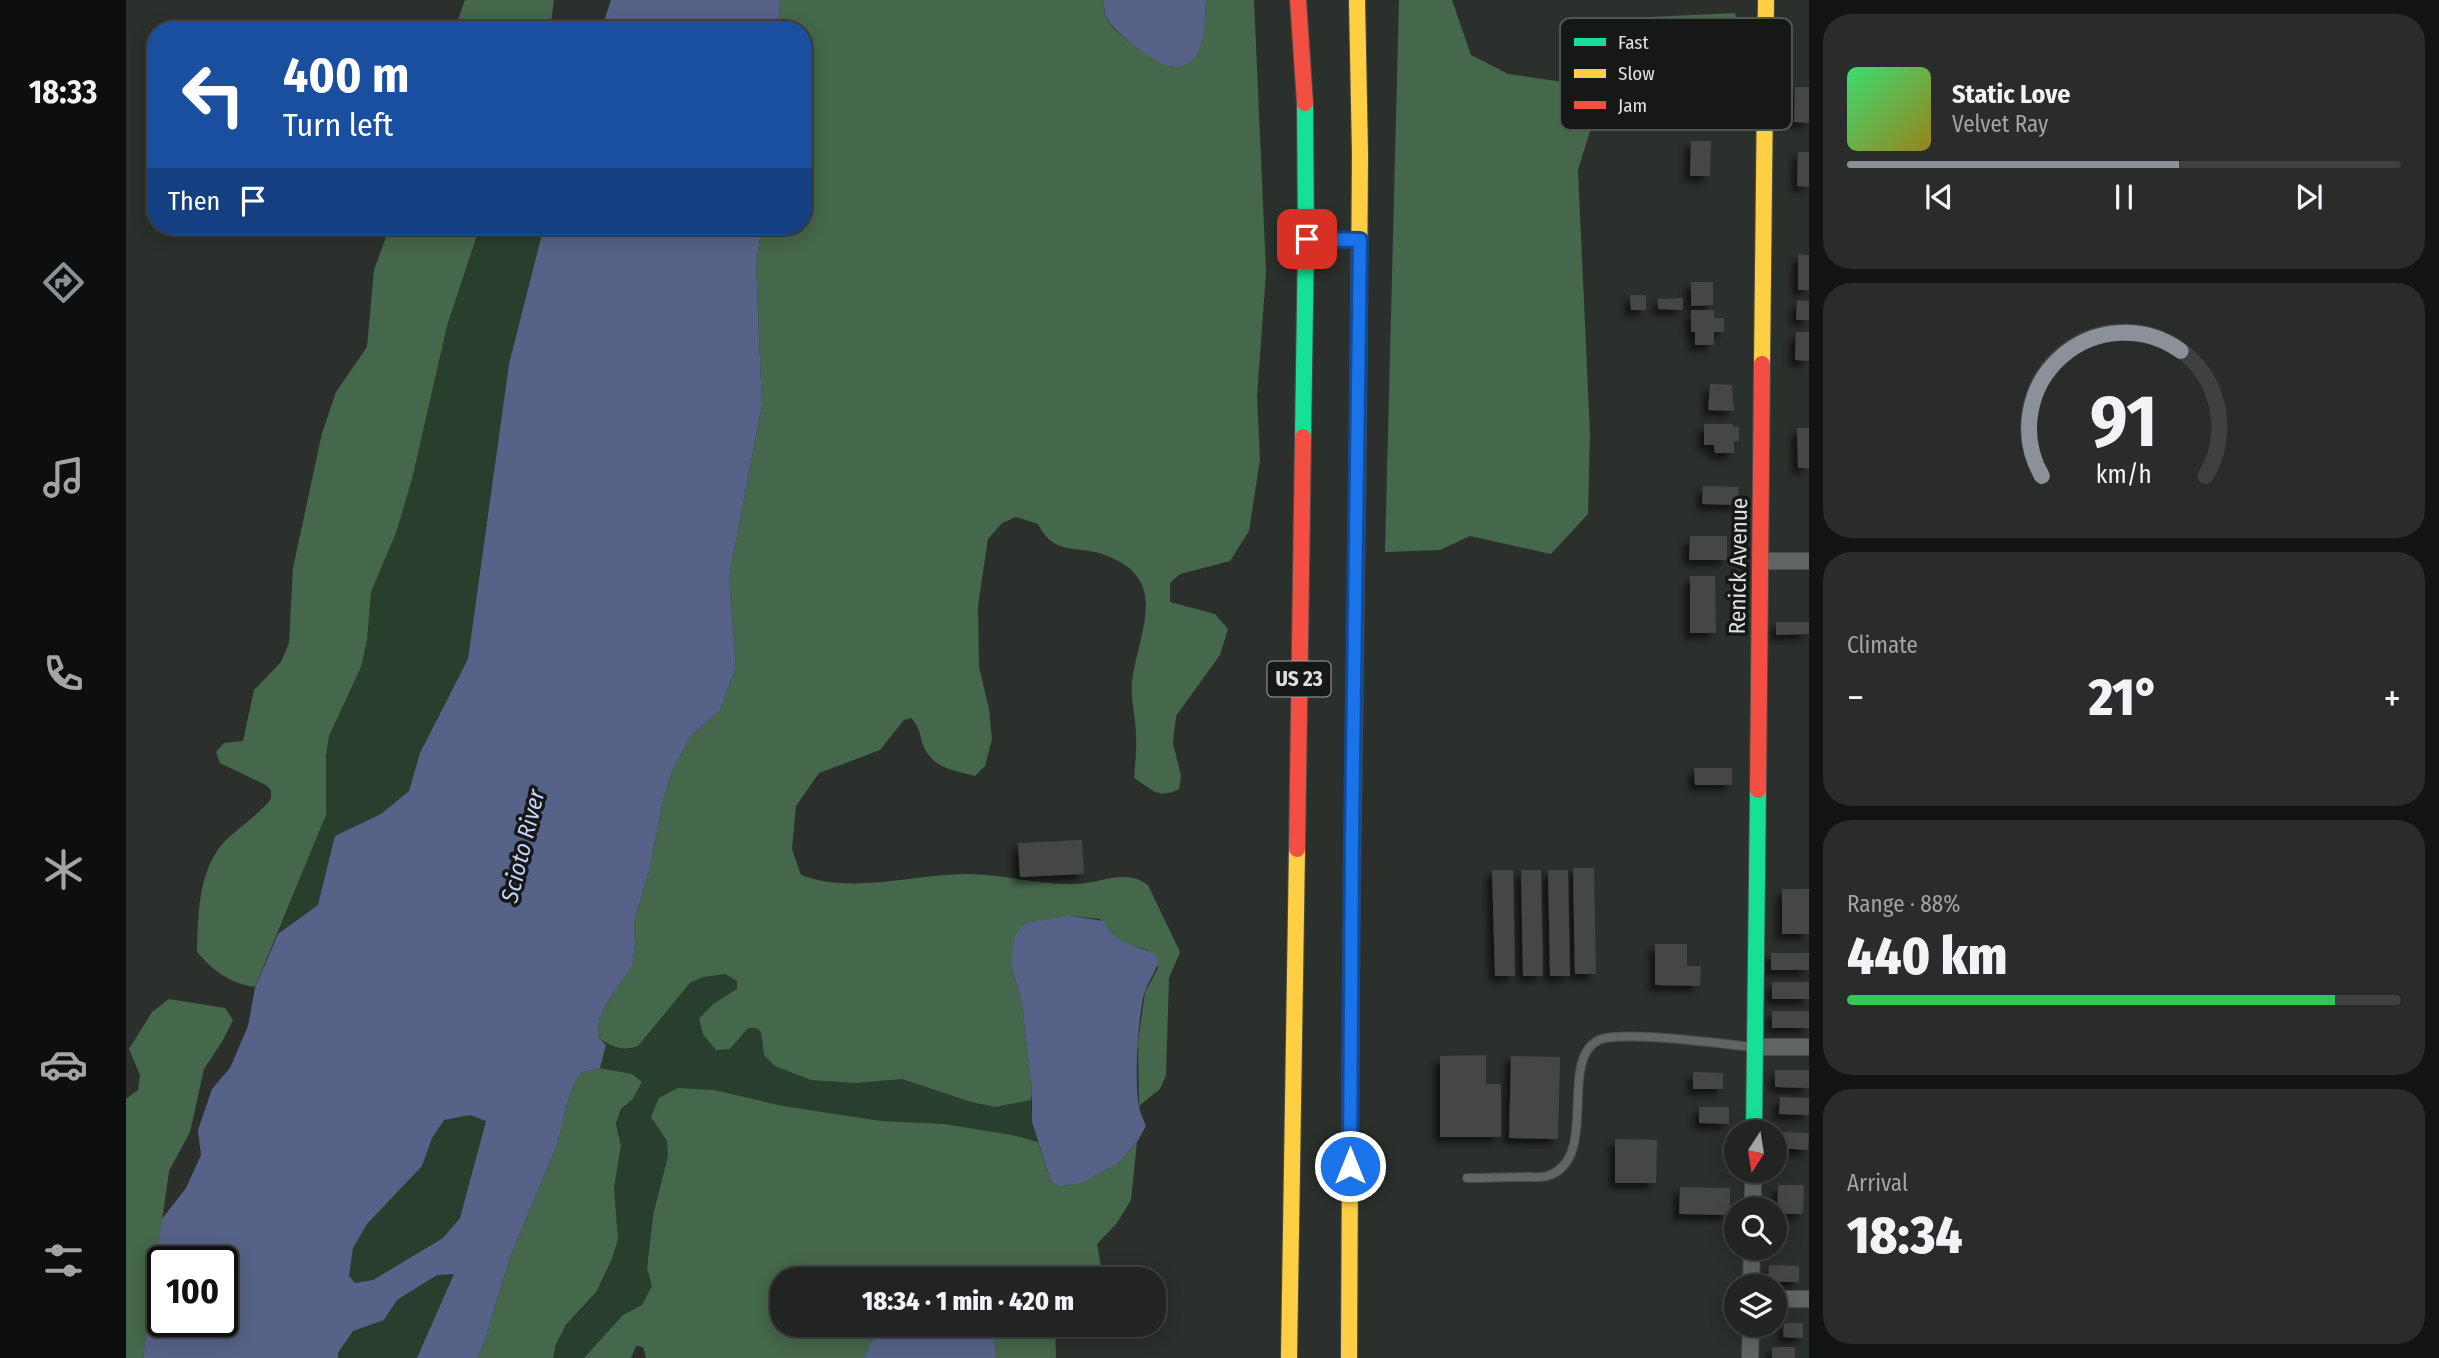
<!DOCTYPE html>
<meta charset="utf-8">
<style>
:root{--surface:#212422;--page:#292c2a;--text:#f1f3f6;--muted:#a2a4a5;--line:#3e4140;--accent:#8c9099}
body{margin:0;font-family:"Fira Sans Condensed",sans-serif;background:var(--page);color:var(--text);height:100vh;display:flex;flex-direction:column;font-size:26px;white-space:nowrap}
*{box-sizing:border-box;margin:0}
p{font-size:23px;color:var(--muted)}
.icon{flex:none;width:38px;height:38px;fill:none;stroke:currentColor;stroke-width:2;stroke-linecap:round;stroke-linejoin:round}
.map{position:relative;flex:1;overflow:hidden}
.sheet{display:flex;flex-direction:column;gap:14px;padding:14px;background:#121413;width:630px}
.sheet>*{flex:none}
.banner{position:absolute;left:21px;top:21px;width:665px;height:214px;border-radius:28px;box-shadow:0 4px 18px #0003,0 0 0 2px var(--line);background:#1a4fa0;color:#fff;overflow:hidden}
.needle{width:46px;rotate:192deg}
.controls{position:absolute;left:1598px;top:1120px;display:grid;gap:14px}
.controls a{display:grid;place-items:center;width:63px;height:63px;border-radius:50%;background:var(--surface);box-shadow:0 4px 18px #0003,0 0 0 2px var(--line);font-size:35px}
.speed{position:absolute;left:21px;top:1246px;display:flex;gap:14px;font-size:35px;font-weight:700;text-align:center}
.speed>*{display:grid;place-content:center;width:91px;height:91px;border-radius:50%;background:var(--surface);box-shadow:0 4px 18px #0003,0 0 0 2px var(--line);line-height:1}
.speed .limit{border:4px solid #111;border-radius:10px;background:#fff;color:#111}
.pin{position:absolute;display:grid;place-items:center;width:60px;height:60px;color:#fff;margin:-30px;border-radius:14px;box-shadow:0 4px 10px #0006}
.me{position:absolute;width:77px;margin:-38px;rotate:0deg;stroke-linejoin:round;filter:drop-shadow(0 0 5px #0008)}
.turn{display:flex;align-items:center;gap:24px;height:147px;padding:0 21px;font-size:32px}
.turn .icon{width:91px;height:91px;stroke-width:2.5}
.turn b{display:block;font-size:49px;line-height:60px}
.then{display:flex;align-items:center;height:66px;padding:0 21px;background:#0003;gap:14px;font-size:26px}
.big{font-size:52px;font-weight:800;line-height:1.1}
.sheet .widget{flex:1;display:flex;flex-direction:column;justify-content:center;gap:10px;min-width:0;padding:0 24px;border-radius:28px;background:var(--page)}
.sheet .dial{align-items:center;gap:0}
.dial svg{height:182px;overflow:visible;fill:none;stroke:var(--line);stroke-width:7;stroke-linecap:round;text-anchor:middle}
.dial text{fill:var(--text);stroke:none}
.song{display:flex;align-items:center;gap:21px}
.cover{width:84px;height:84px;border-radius:10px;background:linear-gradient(135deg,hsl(140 70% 55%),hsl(50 70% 35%))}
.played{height:7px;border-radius:4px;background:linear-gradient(90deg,var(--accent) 60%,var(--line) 60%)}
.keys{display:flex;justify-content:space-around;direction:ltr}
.heat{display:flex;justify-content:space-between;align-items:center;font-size:38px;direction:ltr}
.charge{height:10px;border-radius:5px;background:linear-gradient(90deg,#34c759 88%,var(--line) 0)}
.trip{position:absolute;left:644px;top:1267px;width:396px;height:70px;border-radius:28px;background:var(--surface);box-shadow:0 4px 18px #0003,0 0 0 2px var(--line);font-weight:800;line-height:70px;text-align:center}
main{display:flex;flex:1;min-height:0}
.menu{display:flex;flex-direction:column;width:126px;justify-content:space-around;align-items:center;background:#0d0e0e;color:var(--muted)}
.menu .icon{width:49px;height:49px}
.menu .selected{color:var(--accent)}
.menu b{font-size:32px;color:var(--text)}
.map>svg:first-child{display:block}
.green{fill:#293f2e}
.forest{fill:#45674b}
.water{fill:#566287;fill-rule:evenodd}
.building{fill:#444745;filter:url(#shadow)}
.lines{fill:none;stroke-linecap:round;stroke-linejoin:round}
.lane-casing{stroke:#494c49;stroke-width:10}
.street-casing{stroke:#494c49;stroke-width:18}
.fast-casing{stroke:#494c49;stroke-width:18}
.slow-casing{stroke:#494c49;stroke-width:18}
.jam-casing{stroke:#494c49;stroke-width:18}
.lane{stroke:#616662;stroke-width:8}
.street{stroke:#616662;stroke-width:16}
.fast{stroke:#16e098;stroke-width:16}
.slow{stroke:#ffcf43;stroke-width:16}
.jam{stroke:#f24e42;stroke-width:16}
.route-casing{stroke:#114b97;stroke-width:18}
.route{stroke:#1a73e8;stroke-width:12}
.labels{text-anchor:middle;stroke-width:7;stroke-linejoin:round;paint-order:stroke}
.shield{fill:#151816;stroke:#a2a5a2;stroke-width:2}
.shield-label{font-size:21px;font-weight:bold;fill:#dee2de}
.street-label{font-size:23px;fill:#dee2de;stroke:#151816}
.water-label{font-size:24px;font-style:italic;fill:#c6d4fc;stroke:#151816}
.key{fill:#151816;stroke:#515552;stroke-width:2}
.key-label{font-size:19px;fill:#dee2de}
</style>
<main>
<nav class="menu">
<b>18:33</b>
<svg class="icon selected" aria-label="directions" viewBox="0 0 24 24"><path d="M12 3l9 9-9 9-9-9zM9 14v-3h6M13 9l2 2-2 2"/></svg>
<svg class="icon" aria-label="music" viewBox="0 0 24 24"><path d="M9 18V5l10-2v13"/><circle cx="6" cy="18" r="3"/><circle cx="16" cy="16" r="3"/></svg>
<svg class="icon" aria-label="phone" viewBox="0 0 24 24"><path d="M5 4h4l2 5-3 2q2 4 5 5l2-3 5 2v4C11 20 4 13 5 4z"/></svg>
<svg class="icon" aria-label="climate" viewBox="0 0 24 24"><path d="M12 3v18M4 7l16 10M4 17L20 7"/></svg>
<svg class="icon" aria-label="car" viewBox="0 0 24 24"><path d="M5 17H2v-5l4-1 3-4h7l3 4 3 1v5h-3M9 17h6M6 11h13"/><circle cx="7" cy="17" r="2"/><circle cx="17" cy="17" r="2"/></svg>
<svg class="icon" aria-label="filters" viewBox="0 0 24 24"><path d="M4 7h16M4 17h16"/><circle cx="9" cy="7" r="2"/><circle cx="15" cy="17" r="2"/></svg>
</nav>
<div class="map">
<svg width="1683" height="1358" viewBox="0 0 1683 1358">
<defs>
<filter id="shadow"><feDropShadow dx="-6" dy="6" stdDeviation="3.5" flood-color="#0009"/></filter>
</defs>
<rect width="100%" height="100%" fill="#2c302d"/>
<g class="green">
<polygon points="354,226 418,226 383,364 342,659 294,753 283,791 255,814 210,836 192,905 152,934 200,815 200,756 203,736 235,667 241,640 245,592 270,533 286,479 321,326"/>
<path d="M599 974 612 981V989L587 1004 604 1049 622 1028H630L635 1032 638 1055 730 1083 776 1079 845 1102 869 1107 905 1100 906 1122 912 1142 886 1135 818 1124 755 1121 657 1106 588 1090 553 1088 534 1098 526 1117 541 1141 542 1156 526 1215 521 1268 526 1286 516 1305 497 1315 458 1358H427C433 1325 452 1317 470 1292 480 1279 487 1259 491 1243 494 1226 488 1207 489 1189 489 1175 495 1161 495 1147 495 1121 482 1122 506 1100L493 1071 474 1068 480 1045 505 1049 512 1046 564 983 577 976Z"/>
<polygon points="344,1115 360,1121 334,1218 317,1238 247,1280 229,1283 223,1276 227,1248 241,1224 296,1166 306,1138 318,1119"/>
<polygon points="328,1274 291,1358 212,1358 212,1353 227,1331 258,1320 271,1300 311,1275"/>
</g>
<g class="forest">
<polygon points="339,0 428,0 424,30 328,30"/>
<path d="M654 0H977C978 5 978 12 980 17 987 35 1028 59 1046 67L1079 20 1080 0H1128L1140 272 1131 397 1134 460 1123 531 1104 561 1054 574 1044 583V602L1089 614 1102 629 1094 655 1050 716 1047 743 1055 776 1053 789C1032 800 1026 789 1008 778 1009 763 1011 749 1010 735 1010 717 1004 698 1006 681 1013 629 1046 578 976 554 949 545 928 556 912 524L890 517 876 523 862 539 852 606 853 667 863 709 866 739 859 766 849 776C827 770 804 768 796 742 794 733 792 725 785 718L778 720 754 750 693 773 670 806 666 849 675 875C728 895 790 873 844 874 880 875 915 885 951 884 975 883 1000 868 1022 885L1054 952 1043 978 1040 1075 1034 1089 1013 1106 1012 1042 1019 992 1032 968 1022 950C1011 946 991 943 983 934 979 928 980 924 974 919L944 916 885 963 896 1004 906 1091 905 1100 869 1107 845 1102 776 1079 730 1083 685 1080 649 1066 638 1055 635 1032 630 1028H622L604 1049 590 1050 577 1034 573 1019 587 1004 611 989V981L599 974 577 977 564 983 512 1046C499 1052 482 1046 472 1037L473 1020 482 1001 506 966 509 944 508 922 524 867 537 800 546 771 564 737 594 710 610 667 603 577 636 405 630 264 636 226H677V30H652Z"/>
<polygon points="1273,0 1326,0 1345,55 1382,74 1437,82 1467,57 1481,19 1609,13 1620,47 1532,64 1469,115 1452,170 1464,434 1462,514 1425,554 1344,536 1314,550 1259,552"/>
<path d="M264 226H354L321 326 286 479 270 533 245 592 241 640 235 667 203 736 200 756V815L129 987C105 984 86 970 71 952 72 915 72 867 101 839 116 825 132 815 145 799V790L140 785 94 763 90 752 98 743 117 741 128 690 155 662 163 643 167 568 196 433 210 392 241 347 248 270Z"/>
<polygon points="43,999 99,1008 107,1020 97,1040 78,1069 64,1132 43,1171 17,1358 0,1358 0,1099 12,1090 14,1075 3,1049 26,1012"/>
<polygon points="474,1068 506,1074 516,1082 506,1100 495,1109 490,1123 495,1146 488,1188 492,1239 486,1259 471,1291 440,1325 430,1344 427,1358 351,1358 358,1343 384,1257 431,1145 442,1100 450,1078 454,1073"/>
<polygon points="552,1088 588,1090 657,1106 755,1121 818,1124 886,1135 912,1142 925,1181 992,1163 1011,1142 1005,1200 991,1223 971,1244 977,1279 857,1279 849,1269 825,1269 809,1279 656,1279 656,1325 759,1325 745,1342 738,1358 520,1358 517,1347 510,1346 505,1358 458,1358 497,1315 516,1305 526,1286 521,1268 527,1215 542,1156 541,1141 525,1117 533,1098"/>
<polygon points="867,1325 929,1325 930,1358 870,1358"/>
</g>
<g class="water">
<polygon points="485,0 654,0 652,30 475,30"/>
<path d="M977 0H1080C1079 16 1079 39 1071 54 1066 63 1053 69 1043 66 1028 62 985 31 980 16 978 11 978 5 977 0Z"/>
<path d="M418 226H636L630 264 636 405 603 577 610 667 594 710 564 737 546 771 537 800 524 867 508 922 509 944 506 966 482 1001 473 1020 472 1037 480 1045 474 1068 455 1073 450 1079 442 1100 431 1145 384 1257 358 1343 351 1358H291L328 1274 311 1275 271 1300 258 1320 227 1331 212 1353V1358H17L36 1219 60 1188 75 1155 72 1130 86 1089 104 1068 122 1026 129 988 152 934 192 905 209 836 255 814 283 791 294 753 342 659 383 364ZM344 1115 360 1121 334 1218 317 1238 247 1280 229 1283 223 1276 227 1248 241 1224 296 1166 306 1138 318 1120ZM37 1262H96V1321H37Z"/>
<path d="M944 916 978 921C988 946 1010 943 1032 956 1032 971 1024 977 1019 991 1012 1011 1008 1084 1013 1106 1014 1113 1018 1120 1020 1126L1011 1142 992 1163 955 1183 933 1186 925 1181 906 1122V1091L896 1004 885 963 889 936 897 925 904 922Z"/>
<polygon points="825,1269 849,1269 857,1279 809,1279"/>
<polygon points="759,1325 867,1325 870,1358 738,1358 745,1342"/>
</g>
<g class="building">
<polygon points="1669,87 1683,87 1683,123 1668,122"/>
<polygon points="1565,141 1585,141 1584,176 1564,176"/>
<polygon points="1672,152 1683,152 1683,187 1671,186"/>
<polygon points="1672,254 1683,255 1683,290 1672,290"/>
<polygon points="1565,282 1587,282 1587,305 1565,306"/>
<polygon points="1504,295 1520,295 1520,310 1505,310"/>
<polygon points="1557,298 1557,310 1532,309 1532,299"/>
<polygon points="1671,300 1683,301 1683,320 1670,320"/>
<polygon points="1565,310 1588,310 1588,318 1598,318 1598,332 1588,332 1588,345 1569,345 1569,332 1565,332"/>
<polygon points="1670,332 1683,332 1683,361 1669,360"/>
<polygon points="1584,384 1606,385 1608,411 1582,410"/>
<polygon points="1578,424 1607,424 1607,427 1613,427 1613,441 1608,442 1608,453 1589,453 1588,445 1578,445"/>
<polygon points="1671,428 1683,428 1683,468 1672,468"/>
<polygon points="1577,486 1613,487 1612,505 1576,504"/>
<polygon points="1564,536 1601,536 1601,560 1563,560"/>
<polygon points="1564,576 1589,576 1590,633 1564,633"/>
<polygon points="1650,622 1683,622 1683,634 1650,635"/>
<polygon points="1568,768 1606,768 1606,785 1569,785"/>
<polygon points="956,840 958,874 894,877 892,843"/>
<polygon points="1447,868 1468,868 1470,974 1449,974"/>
<polygon points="1366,870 1387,870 1389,976 1369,976"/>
<polygon points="1395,870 1415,870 1417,976 1397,976"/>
<polygon points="1422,870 1442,870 1444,976 1424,976"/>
<rect x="1656" y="889" width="27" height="45"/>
<polygon points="1529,944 1561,944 1561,966 1575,966 1574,986 1529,985"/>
<rect x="1645" y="953" width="38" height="17"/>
<rect x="1646" y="982" width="37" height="17"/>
<rect x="1646" y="1011" width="37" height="17"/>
<polygon points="1360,1055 1360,1084 1375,1084 1375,1137 1314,1137 1314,1056"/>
<polygon points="1385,1056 1434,1057 1432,1139 1383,1138"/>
<polygon points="1649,1070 1683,1070 1683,1088 1649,1087"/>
<polygon points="1567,1072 1597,1073 1597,1089 1567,1089"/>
<polygon points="1654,1097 1683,1098 1683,1115 1653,1114"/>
<polygon points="1573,1107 1603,1107 1603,1124 1573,1123"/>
<polygon points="1653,1132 1683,1133 1682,1150 1652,1148"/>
<polygon points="1489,1139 1531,1140 1530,1183 1489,1183"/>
<polygon points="1652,1185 1678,1185 1677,1214 1651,1214"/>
<polygon points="1554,1187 1604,1188 1604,1215 1553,1214"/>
<polygon points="1643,1265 1673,1266 1673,1282 1642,1282"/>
<polygon points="1658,1323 1677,1323 1677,1338 1657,1337"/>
<rect x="1646" y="1347" width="23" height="11"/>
</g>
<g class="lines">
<defs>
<g id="lane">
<polyline points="1187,240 1230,240"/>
<path d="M1341 1178C1361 1178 1380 1177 1400 1177 1406 1177 1415 1178 1421 1176 1475 1160 1431 1060 1473 1040 1495 1030 1597 1044 1627 1047"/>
</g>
<g id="street">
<polyline points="1635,561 1683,561"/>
<polyline points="1630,1047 1683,1047"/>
<polyline points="1627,1209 1627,1171"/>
<polyline points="1625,1286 1626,1248"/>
<polyline points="1648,1299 1683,1299"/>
<polyline points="1624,1358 1625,1325"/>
</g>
<g id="fast">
<polyline points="1177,437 1180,239 1179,103"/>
<polyline points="1628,1132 1632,790"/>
</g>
<g id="slow">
<polyline points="1231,0 1234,154 1232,433"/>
<polyline points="1636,364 1640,0"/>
<polyline points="1163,1358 1171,849"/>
<polyline points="1223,1358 1225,960"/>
</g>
<g id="jam">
<polyline points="1172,0 1179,103"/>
<polyline points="1632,790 1636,364"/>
<polyline points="1171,849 1177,437"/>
<polyline points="1225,960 1232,433"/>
</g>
</defs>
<use href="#lane" class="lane-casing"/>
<use href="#street" class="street-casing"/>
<use href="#fast" class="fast-casing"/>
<use href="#slow" class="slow-casing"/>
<use href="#jam" class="jam-casing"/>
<use href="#lane" class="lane"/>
<use href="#street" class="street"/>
<use href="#fast" class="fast"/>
<use href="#slow" class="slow"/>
<use href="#jam" class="jam"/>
</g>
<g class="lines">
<defs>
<polyline id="route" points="1181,239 1234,240 1226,836 1224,1166"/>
</defs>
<use href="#route" class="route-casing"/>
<use href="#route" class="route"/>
</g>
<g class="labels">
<rect class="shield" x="1141.5" y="661.5" width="63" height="35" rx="5"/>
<g class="shield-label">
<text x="1173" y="686">US 23</text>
</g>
<g class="street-label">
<text transform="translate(1612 566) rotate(-89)" y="8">Renick Avenue</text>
</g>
<g class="water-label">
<text transform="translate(397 846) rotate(-76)" y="8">Scioto River</text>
</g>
</g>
<rect x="1434" y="18" width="232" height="112" rx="10" class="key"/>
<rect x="1448" y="38" width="32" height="8" fill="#16e098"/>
<rect x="1448" y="69" width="32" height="9" fill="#ffcf43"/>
<rect x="1448" y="101" width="32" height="8" fill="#f24e42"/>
<g class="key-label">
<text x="1492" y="49">Fast</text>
<text x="1492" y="80">Slow</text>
<text x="1492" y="112">Jam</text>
</g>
</svg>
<div class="controls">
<a><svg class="needle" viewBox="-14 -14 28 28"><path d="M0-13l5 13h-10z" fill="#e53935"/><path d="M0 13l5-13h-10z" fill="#a2a4a5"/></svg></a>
<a><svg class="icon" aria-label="search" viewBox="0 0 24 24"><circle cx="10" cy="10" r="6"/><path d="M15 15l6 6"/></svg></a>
<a><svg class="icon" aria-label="layers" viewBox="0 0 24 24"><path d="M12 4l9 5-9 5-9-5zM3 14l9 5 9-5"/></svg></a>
</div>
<div class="speed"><div class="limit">100</div></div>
<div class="pin" style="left:1181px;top:239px;background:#d93025"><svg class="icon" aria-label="arrive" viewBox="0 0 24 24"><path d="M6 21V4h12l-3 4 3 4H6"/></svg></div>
<svg class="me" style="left:1224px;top:1166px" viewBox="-20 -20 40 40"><circle r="17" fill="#1a73e8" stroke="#fff" stroke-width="3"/><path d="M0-11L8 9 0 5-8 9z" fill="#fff"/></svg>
<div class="trip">18:34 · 1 min · 420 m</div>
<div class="banner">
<div class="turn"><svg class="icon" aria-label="left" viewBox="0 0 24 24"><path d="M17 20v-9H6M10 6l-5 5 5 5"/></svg><div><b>400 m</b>Turn left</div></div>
<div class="then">Then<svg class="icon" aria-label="arrive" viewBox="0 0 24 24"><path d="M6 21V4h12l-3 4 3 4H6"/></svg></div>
</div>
</div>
<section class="sheet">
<div class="widget">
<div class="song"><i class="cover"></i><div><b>Static Love</b><p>Velvet Ray</p></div></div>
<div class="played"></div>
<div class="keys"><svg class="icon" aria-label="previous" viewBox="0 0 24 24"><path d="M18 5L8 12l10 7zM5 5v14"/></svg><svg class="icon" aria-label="pause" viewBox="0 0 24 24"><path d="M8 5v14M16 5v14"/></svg><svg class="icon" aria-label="next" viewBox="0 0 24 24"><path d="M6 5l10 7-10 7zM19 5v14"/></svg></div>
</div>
<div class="widget dial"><svg viewBox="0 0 100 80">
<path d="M14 69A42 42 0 1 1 86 69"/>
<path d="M14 69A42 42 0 0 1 75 14" stroke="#8c9099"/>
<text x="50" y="56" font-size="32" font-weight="700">91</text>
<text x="50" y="72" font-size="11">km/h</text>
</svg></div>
<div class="widget"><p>Climate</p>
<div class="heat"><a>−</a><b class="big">21°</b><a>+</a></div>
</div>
<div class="widget"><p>Range · 88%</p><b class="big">440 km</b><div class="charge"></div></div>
<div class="widget"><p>Arrival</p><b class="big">18:34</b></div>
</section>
</main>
